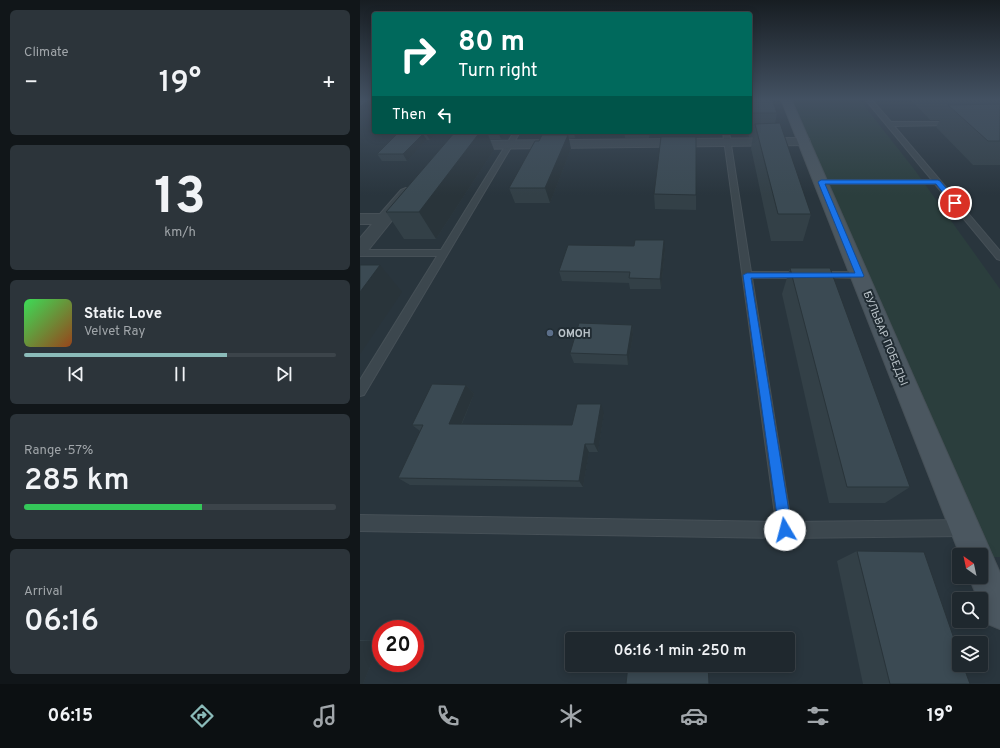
<!DOCTYPE html>
<meta charset="utf-8">
<style>
:root{--surface:#1f282e;--page:#2c343a;--text:#f1f3f6;--muted:#a1a6aa;--line:#3c444a;--accent:#8bbbb9}
body{margin:0;font-family:Overpass,sans-serif;background:var(--page);color:var(--text);height:100vh;display:flex;flex-direction:column;font-size:15px;white-space:nowrap}
*{box-sizing:border-box;margin:0}
p{font-size:13px;color:var(--muted)}
.icon{flex:none;width:22px;height:22px;fill:none;stroke:currentColor;stroke-width:2;stroke-linecap:round;stroke-linejoin:round}
.map{position:relative;flex:1;overflow:hidden}
.panel{display:flex;flex-direction:column;gap:10px;padding:10px;background:#111619;width:360px}
.panel>*{flex:none}
.banner{position:absolute;left:12px;top:12px;width:380px;height:122px;border-radius:4px;box-shadow:0 2px 10px #0003,0 0 0 1px var(--line);background:#00695c;color:#fff;overflow:hidden}
.needle{width:26px;rotate:327deg}
.fabs{position:absolute;left:592px;top:548px;display:grid;gap:8px}
.fabs a{display:grid;place-items:center;width:36px;height:36px;border-radius:4px;background:var(--surface);box-shadow:0 2px 10px #0003,0 0 0 1px var(--line);font-size:20px}
.speed{position:absolute;left:12px;top:620px;display:flex;gap:8px;font-size:20px;font-weight:700;text-align:center}
.speed>*{display:grid;place-content:center;width:52px;height:52px;border-radius:50%;background:var(--surface);box-shadow:0 2px 10px #0003,0 0 0 1px var(--line);line-height:1}
.speed .limit{border:6px solid #d22;background:#fff;color:#111}
.pin{position:absolute;display:grid;place-items:center;width:34px;height:34px;color:#fff;margin:-17px;border:2px solid #fff;border-radius:50%;box-shadow:0 1px 4px #0007}
.me{position:absolute;width:44px;margin:-22px;rotate:352deg;stroke-linejoin:round;filter:drop-shadow(0 0 3px #0008)}
.turn{display:flex;align-items:center;gap:14px;height:84px;padding:0 20px;font-size:18px}
.turn .icon{width:52px;height:52px;stroke-width:2.5}
.turn b{display:block;font-size:28px;line-height:34px}
.then{display:flex;align-items:center;height:38px;padding:0 20px;background:#0003;gap:8px;font-size:15px}
.big{font-size:30px;font-weight:600;line-height:1.1}
.panel .widget{flex:1;display:flex;flex-direction:column;justify-content:center;gap:6px;min-width:0;padding:0 14px;border-radius:6px;background:var(--page)}
.panel .dial{align-items:center;gap:0}
.dial b{font-size:52px;line-height:1}
.song{display:flex;align-items:center;gap:12px}
.cover{width:48px;height:48px;border-radius:6px;background:linear-gradient(135deg,hsl(130 70% 55%),hsl(20 70% 35%))}
.played{height:4px;border-radius:2px;background:linear-gradient(90deg,var(--accent) 65%,var(--line) 65%)}
.keys{display:flex;justify-content:space-around;direction:ltr}
.heat{display:flex;justify-content:space-between;align-items:center;font-size:22px;direction:ltr}
.charge{height:6px;border-radius:3px;background:linear-gradient(90deg,#34c759 57%,var(--line) 0)}
.trip{position:absolute;left:205px;top:632px;width:230px;height:40px;border-radius:4px;background:var(--surface);box-shadow:0 2px 10px #0003,0 0 0 1px var(--line);font-weight:600;line-height:40px;text-align:center}
.tab-bar{display:flex;height:64px;justify-content:space-around;align-items:center;background:#0c1012;color:var(--muted)}
.tab-bar .icon{width:28px;height:28px}
.tab-bar .selected{color:var(--accent)}
.tab-bar b{font-size:18px;color:var(--text)}
main{display:flex;flex:1;min-height:0}
.map>svg:first-child{display:block}
.green{fill:#2b3e3d}
.lines{fill:none;stroke-linecap:round;stroke-linejoin:round}
.lane-casing{stroke:#465057;stroke-width:2}
.street-casing{stroke:#465057;stroke-width:2}
.secondary-casing{stroke:#465057;stroke-width:2}
.lane{fill:#3c474e;fill-rule:evenodd}
.street{fill:#3c474e;fill-rule:evenodd}
.secondary{fill:#4b5760;fill-rule:evenodd}
.wall{fill:#334047}
.shaded-wall{fill:#29343a}
.building{fill:#3b4a53;stroke:#29343a}
.route{fill:#1a73e8;stroke:#114b97}
.service-dot{fill:#5c6f8a;stroke:#212c33;stroke-width:1.5}
.labels{text-anchor:middle;stroke-width:4;stroke-linejoin:round;paint-order:stroke}
.poi-label{font-size:11px;font-weight:bold;fill:#b9c2c8;stroke:#212c33;text-anchor:start}
.street-label{font-size:11px;fill:#b9c2c8;stroke:#212c33}
</style>
<main>
<section class="panel">
<div class="widget"><p>Climate</p>
<div class="heat"><a>−</a><b class="big">19°</b><a>+</a></div>
</div>
<div class="widget dial"><b>13</b><p>km/h</p></div>
<div class="widget">
<div class="song"><i class="cover"></i><div><b>Static Love</b><p>Velvet Ray</p></div></div>
<div class="played"></div>
<div class="keys"><svg class="icon" aria-label="previous" viewBox="0 0 24 24"><path d="M18 5L8 12l10 7zM5 5v14"/></svg><svg class="icon" aria-label="pause" viewBox="0 0 24 24"><path d="M8 5v14M16 5v14"/></svg><svg class="icon" aria-label="next" viewBox="0 0 24 24"><path d="M6 5l10 7-10 7zM19 5v14"/></svg></div>
</div>
<div class="widget"><p>Range · 57%</p><b class="big">285 km</b><div class="charge"></div></div>
<div class="widget"><p>Arrival</p><b class="big">06:16</b></div>
</section>
<div class="map">
<svg width="640" height="684" viewBox="0 0 640 684">
<rect width="100%" height="100%" fill="#29353d"/>
<polygon class="green" points="432,99 499,99 554,169 640,289 640,557 630,557"/>
<g class="lines">
<defs>
<g id="lane">
<polygon points="505,99 511,99 531,122 594,122 595,123 592,125 534,126 640,251 640,260 637,259 575,184 458,184 457,182 461,180 572,180"/>
<polygon points="154,132 160,132 4,395 0,396 0,380 77,256 0,256 0,250 81,250"/>
<polygon points="363,132 369,132 391,272 442,272 447,275 442,278 392,278 431,522 604,520 609,523 612,528 609,533 604,536 425,538 0,531 0,515 416,522"/>
<polygon points="459,272 500,272 505,275 500,278 456,277 454,275 456,273"/>
</g>
<g id="street">
<polygon points="444,138 449,139 450,142 449,145 101,149 96,148 95,145 96,142 101,141"/>
<polygon points="46,188 51,190 54,193 6,253 0,255 0,238 12,224 0,224 0,214 20,214 41,190"/>
</g>
<polygon id="secondary" points="421,99 431,99 640,573 640,629 628,624 621,607 621,599 618,599 609,577 621,577 621,555 600,555"/>
</defs>
<use href="#lane" class="lane-casing"/>
<use href="#street" class="street-casing"/>
<use href="#secondary" class="secondary-casing"/>
<use href="#lane" class="lane"/>
<use href="#street" class="street"/>
<use href="#secondary" class="secondary"/>
</g>
<g class="wall">
<polygon points="390,99 417,113 415,124 451,214 443,241 411,241 391,148 393,137 389,137 388,132 390,132"/>
<polygon points="550,99 640,99 640,165 613,165 576,127 580,120 570,120"/>
<polygon points="39,132 77,132 70,140 67,140 47,161 22,161 17,154"/>
<polygon points="95,132 146,132 141,139 130,139 134,150 76,239 44,239 26,212"/>
<polygon points="189,132 218,132 215,138 209,139 211,149 190,203 155,203 149,188 179,141 190,135"/>
<polygon points="264,132 290,132 289,138 265,138"/>
<polygon points="294,194 336,195 336,210 295,209"/>
<polygon points="305,251 301,289 270,289 269,283 202,281 199,271"/>
<polygon points="430,268 550,487 525,503 469,503 422,294"/>
<polygon points="272,325 273,335 268,365 214,363 210,353"/>
<polygon points="106,385 114,394 102,424 212,425 244,413 238,452 229,452 223,487 50,485 38,478 60,431 52,425"/>
<polygon points="497,551 610,684 503,684 477,561"/>
<polygon points="0,640 21,640 3,684 0,684"/>
</g>
<g class="shaded-wall">
<polygon points="10,99 14,99 14,103 0,114 0,107"/>
<polygon points="68,132 77,132 70,140 66,134"/>
<polygon points="120,132 127,132 134,150 76,239 59,212"/>
<polygon points="138,132 146,132 141,139"/>
<polygon points="214,132 218,132 215,138"/>
<polygon points="63,134 67,140 47,161 43,154"/>
<polygon points="208,135 211,149 190,203 185,188"/>
<polygon points="304,240 305,251 301,289 300,279"/>
<polygon points="20,265 42,292 0,354 0,292"/>
<polygon points="272,325 273,335 268,365 267,355"/>
<polygon points="106,385 114,394 98,432 89,424"/>
<polygon points="241,404 244,413 238,452 234,444"/>
<polygon points="225,444 229,452 223,487 219,481"/>
<polygon points="21,640 3,684 0,684 0,641"/>
</g>
<g class="building">
<polygon points="0,99 10,99 0,107"/>
<polygon points="390,99 412,99 417,113 392,113 390,106"/>
<polygon points="640,104 640,141 628,141 588,105"/>
<polygon points="420,123 451,214 418,214 395,124"/>
<polygon points="39,132 68,132 66,134 63,134 43,154 17,154"/>
<polygon points="95,132 120,132 59,212 26,212"/>
<polygon points="182,135 208,135 185,188 149,188 175,141 179,141"/>
<polygon points="301,137 336,137 336,195 294,194"/>
<polygon points="275,240 304,240 300,279 269,278 270,272 199,271 208,245 274,246"/>
<polygon points="0,265 20,265 0,292"/>
<polygon points="430,268 470,268 550,487 487,487"/>
<polygon points="219,323 272,325 267,355 210,353"/>
<polygon points="72,384 106,385 89,424 212,425 217,404 241,404 234,444 225,444 219,481 38,478 63,425 52,425"/>
<polygon points="497,551 564,552 599,653 599,665 603,665 610,684 530,684"/>
<polygon points="268,665 348,665 349,684 266,684"/>
</g>
<linearGradient id="sky" x2="0" y2="1"><stop stop-color="#171d22"/><stop offset="0.51" stop-color="#435162"/><stop offset="1" stop-color="#435162" stop-opacity="0"/></linearGradient>
<rect width="640" height="195" fill="url(#sky)"/>
<polygon class="route" points="461,180 578,180 580,181 599,203 593,205 576,184 465,184 504,276 503,277 391,278 432,530 430,535 425,537 421,535 419,530 383,275 387,273 495,273 458,182"/>
<circle class="service-dot" cx="190" cy="333" r="4"/>
<g class="labels">
<g class="poi-label">
<text x="198" y="337">ОМОН</text>
</g>
<g class="street-label">
<text transform="translate(526 338) rotate(68)" y="4">БУЛЬВАР ПОБЕДЫ</text>
</g>
</g>
</svg>
<div class="fabs">
<a><svg class="needle" viewBox="-14 -14 28 28"><path d="M0-13l5 13h-10z" fill="#e53935"/><path d="M0 13l5-13h-10z" fill="#a1a6aa"/></svg></a>
<a><svg class="icon" aria-label="search" viewBox="0 0 24 24"><circle cx="10" cy="10" r="6"/><path d="M15 15l6 6"/></svg></a>
<a><svg class="icon" aria-label="layers" viewBox="0 0 24 24"><path d="M12 4l9 5-9 5-9-5zM3 14l9 5 9-5"/></svg></a>
</div>
<div class="speed"><div class="limit">20</div></div>
<div class="pin" style="left:595px;top:203px;background:#d93025"><svg class="icon" aria-label="arrive" viewBox="0 0 24 24"><path d="M6 21V4h12l-3 4 3 4H6"/></svg></div>
<svg class="me" style="left:425px;top:530px" viewBox="-20 -20 40 40"><circle r="19" fill="#fff"/><path d="M0-13L10 11 0 6-10 11z" fill="#1a73e8"/></svg>
<div class="trip">06:16 · 1 min · 250 m</div>
<div class="banner">
<div class="turn"><svg class="icon" aria-label="right" viewBox="0 0 24 24"><path d="M7 20v-9h11M14 6l5 5-5 5"/></svg><div><b>80 m</b>Turn right</div></div>
<div class="then">Then<svg class="icon" aria-label="left" viewBox="0 0 24 24"><path d="M17 20v-9H6M10 6l-5 5 5 5"/></svg></div>
</div>
</div>
</main>
<nav class="tab-bar">
<b>06:15</b>
<svg class="icon selected" aria-label="directions" viewBox="0 0 24 24"><path d="M12 3l9 9-9 9-9-9zM9 14v-3h6M13 9l2 2-2 2"/></svg>
<svg class="icon" aria-label="music" viewBox="0 0 24 24"><path d="M9 18V5l10-2v13"/><circle cx="6" cy="18" r="3"/><circle cx="16" cy="16" r="3"/></svg>
<svg class="icon" aria-label="phone" viewBox="0 0 24 24"><path d="M5 4h4l2 5-3 2q2 4 5 5l2-3 5 2v4C11 20 4 13 5 4z"/></svg>
<svg class="icon" aria-label="climate" viewBox="0 0 24 24"><path d="M12 3v18M4 7l16 10M4 17L20 7"/></svg>
<svg class="icon" aria-label="car" viewBox="0 0 24 24"><path d="M5 17H2v-5l4-1 3-4h7l3 4 3 1v5h-3M9 17h6M6 11h13"/><circle cx="7" cy="17" r="2"/><circle cx="17" cy="17" r="2"/></svg>
<svg class="icon" aria-label="filters" viewBox="0 0 24 24"><path d="M4 7h16M4 17h16"/><circle cx="9" cy="7" r="2"/><circle cx="15" cy="17" r="2"/></svg>
<b>19°</b>
</nav>
